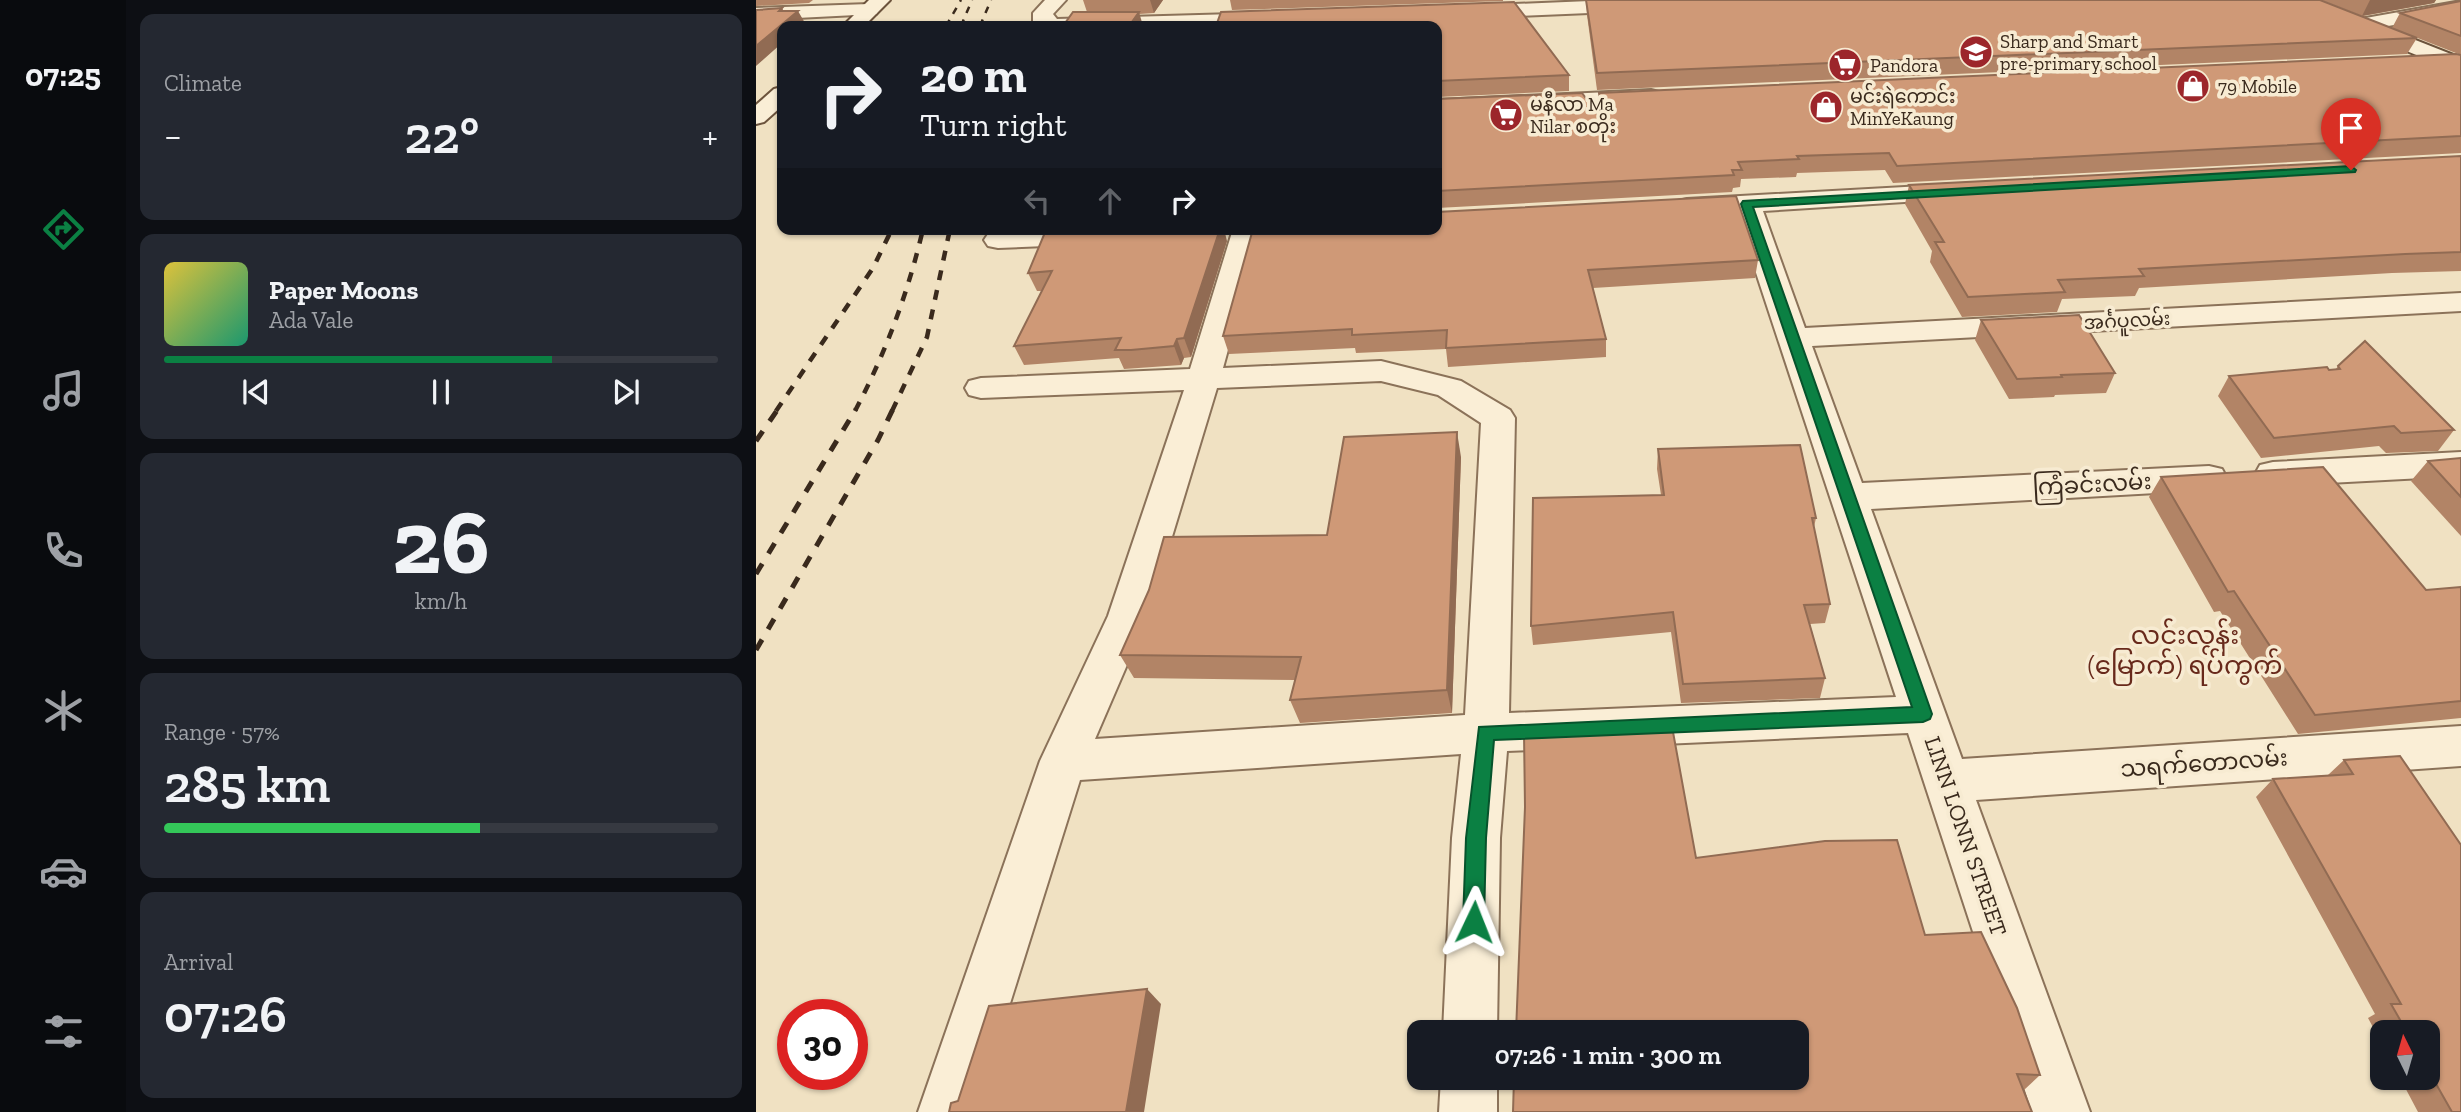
<!DOCTYPE html>
<meta charset="utf-8">
<style>
:root{--surface:#171b24;--page:#242831;--text:#f1f3f6;--muted:#9ea1a6;--line:#363941;--accent:#0b8043}
body{margin:0;font-family:"Zilla Slab","Noto Sans Myanmar",serif;background:var(--page);color:var(--text);height:100vh;display:flex;flex-direction:column;font-size:26px;white-space:nowrap}
*{box-sizing:border-box;margin:0}
p{font-size:23px;color:var(--muted)}
.icon{flex:none;width:38px;height:38px;fill:none;stroke:currentColor;stroke-width:2;stroke-linecap:round;stroke-linejoin:round}
.map{position:relative;flex:1;overflow:hidden}
.details{display:flex;flex-direction:column;gap:14px;padding:14px;background:#0d0f14;width:630px}
.details>*{flex:none}
.hud{position:absolute;left:21px;top:21px;width:665px;height:214px;border-radius:14px;box-shadow:0 2px 5px #0004;background:#171b24;color:var(--text);overflow:hidden}
.needle{width:46px;rotate:355deg}
.buttons{position:absolute;left:1614px;top:1020px;display:grid;gap:14px}
.buttons a{display:grid;place-items:center;width:70px;height:70px;border-radius:14px;background:var(--surface);box-shadow:0 2px 5px #0004;font-size:35px}
.speed{position:absolute;left:21px;top:999px;display:flex;gap:14px;font-size:35px;font-weight:700;text-align:center}
.speed>*{display:grid;place-content:center;width:91px;height:91px;border-radius:50%;background:var(--surface);box-shadow:0 2px 5px #0004;line-height:1}
.speed .limit{border:10px solid #d22;background:#fff;color:#111}
.pin{position:absolute;display:grid;place-items:center;width:60px;height:60px;color:#fff;margin:-72px -30px;border-radius:50% 50% 50% 0;rotate:-45deg;box-shadow:0 0 7px #0007}
.pin .icon{rotate:45deg}
.me{position:absolute;width:77px;margin:-38px;rotate:2deg;stroke-linejoin:round;filter:drop-shadow(0 0 5px #0008)}
.turn{display:flex;align-items:center;gap:24px;height:147px;padding:0 28px;font-size:32px}
.turn .icon{width:91px;height:91px;stroke-width:2.5}
.turn b{display:block;font-size:49px;line-height:60px}
.lanes{display:flex;align-items:center;height:66px;padding:0 28px;background:#0003;justify-content:center;gap:35px;direction:ltr}
.lanes .off{opacity:.35}
.big{font-size:52px;font-weight:600;line-height:1.1}
.details .card{flex:1;display:flex;flex-direction:column;justify-content:center;gap:10px;min-width:0;padding:0 24px;border-radius:14px;background:var(--page)}
.details .dial{align-items:center;gap:0}
.dial b{font-size:91px;line-height:1}
.song{display:flex;align-items:center;gap:21px}
.cover{width:84px;height:84px;border-radius:10px;background:linear-gradient(135deg,hsl(50 70% 55%),hsl(160 70% 35%))}
.played{height:7px;border-radius:4px;background:linear-gradient(90deg,var(--accent) 70%,var(--line) 70%)}
.keys{display:flex;justify-content:space-around;direction:ltr}
.heat{display:flex;justify-content:space-between;align-items:center;font-size:38px;direction:ltr}
.charge{height:10px;border-radius:5px;background:linear-gradient(90deg,#34c759 57%,var(--line) 0)}
.trip{position:absolute;left:651px;top:1020px;width:402px;height:70px;border-radius:14px;background:var(--surface);box-shadow:0 2px 5px #0004;font-weight:600;line-height:70px;text-align:center}
main{display:flex;flex:1;min-height:0}
.tab-bar{display:flex;flex-direction:column;width:126px;justify-content:space-around;align-items:center;background:#090b0e;color:var(--muted)}
.tab-bar .icon{width:49px;height:49px}
.tab-bar .selected{color:var(--accent)}
.tab-bar b{font-size:32px;color:var(--text)}
.map>svg:first-child{display:block}
.lines{fill:none;stroke-linecap:round;stroke-linejoin:round}
.street-casing{stroke:#8b7259;stroke-width:4}
.secondary-casing{stroke:#6c533c;stroke-width:4}
.street{fill:#faeed6;fill-rule:evenodd}
.secondary{fill:#faeed6;fill-rule:evenodd}
.rail-far2{stroke:#3a2a1d;stroke-width:2.5;stroke-dasharray:7 7;stroke-linecap:butt}
.rail-far1{stroke:#3a2a1d;stroke-width:4.5;stroke-dasharray:10 10;stroke-linecap:butt}
.rail{stroke:#3a2a1d;stroke-width:5;stroke-dasharray:12 12;stroke-linecap:butt}
.wall{fill:#b28466}
.shaded-wall{fill:#916b53}
.building{fill:#cf9977;stroke:#916b53;stroke-width:2}
.route{fill:#0b8043;stroke:#07532c;stroke-width:2}
.labels{text-anchor:middle;stroke-width:7;stroke-linejoin:round;paint-order:stroke}
.far-poi-label{font-size:19px;fill:#3a2a1d;stroke:#f7ebd2;text-anchor:start}
.far-street-label{font-size:19px;fill:#3a2a1d;stroke:#f7ebd2}
.street-label{font-size:23px;fill:#3a2a1d;stroke:#f7ebd2}
.quarter-label{font-size:26px;fill:#68291b;stroke:#f7ebd2}
</style>
<main>
<nav class="tab-bar">
<b>07:25</b>
<svg class="icon selected" aria-label="directions" viewBox="0 0 24 24"><path d="M12 3l9 9-9 9-9-9zM9 14v-3h6M13 9l2 2-2 2"/></svg>
<svg class="icon" aria-label="music" viewBox="0 0 24 24"><path d="M9 18V5l10-2v13"/><circle cx="6" cy="18" r="3"/><circle cx="16" cy="16" r="3"/></svg>
<svg class="icon" aria-label="phone" viewBox="0 0 24 24"><path d="M5 4h4l2 5-3 2q2 4 5 5l2-3 5 2v4C11 20 4 13 5 4z"/></svg>
<svg class="icon" aria-label="climate" viewBox="0 0 24 24"><path d="M12 3v18M4 7l16 10M4 17L20 7"/></svg>
<svg class="icon" aria-label="car" viewBox="0 0 24 24"><path d="M5 17H2v-5l4-1 3-4h7l3 4 3 1v5h-3M9 17h6M6 11h13"/><circle cx="7" cy="17" r="2"/><circle cx="17" cy="17" r="2"/></svg>
<svg class="icon" aria-label="filters" viewBox="0 0 24 24"><path d="M4 7h16M4 17h16"/><circle cx="9" cy="7" r="2"/><circle cx="15" cy="17" r="2"/></svg>
</nav>
<section class="details">
<div class="card"><p>Climate</p>
<div class="heat"><a>−</a><b class="big">22°</b><a>+</a></div>
</div>
<div class="card">
<div class="song"><i class="cover"></i><div><b>Paper Moons</b><p>Ada Vale</p></div></div>
<div class="played"></div>
<div class="keys"><svg class="icon" aria-label="previous" viewBox="0 0 24 24"><path d="M18 5L8 12l10 7zM5 5v14"/></svg><svg class="icon" aria-label="pause" viewBox="0 0 24 24"><path d="M8 5v14M16 5v14"/></svg><svg class="icon" aria-label="next" viewBox="0 0 24 24"><path d="M6 5l10 7-10 7zM19 5v14"/></svg></div>
</div>
<div class="card dial"><b>26</b><p>km/h</p></div>
<div class="card"><p>Range · 57%</p><b class="big">285 km</b><div class="charge"></div></div>
<div class="card"><p>Arrival</p><b class="big">07:26</b></div>
</section>
<div class="map">
<svg width="1705" height="1112" viewBox="0 0 1705 1112">
<rect width="100%" height="100%" fill="#f0e1c2"/>
<g class="lines">
<defs>
<g id="street">
<polygon points="289,0 310,0 297,14 301,19 514,13 521,15 524,19 521,23 514,25 283,26 277,21 277,13"/>
<polygon points="858,0 885,0 891,5 888,9 881,11 710,18 703,16 700,12 703,8 710,6"/>
<polygon points="1705,1 1705,13 1604,31 1597,29 1594,25 1597,21 1604,19"/>
<polygon points="113,4 120,6 123,10 120,14 0,20 0,8"/>
<polygon points="895,90 903,92 906,97 903,102 681,114 681,100"/>
<path d="M1203 184 1212 186 1216 192 1212 198 1007 211 1049 328 1705 293V311L1056 346 1106 483 1453 466 1466 469 1471 478 1466 487 1453 490 1115 509 1206 759 1705 726V766L1220 800 1334 1112H1276L1152 733 751 751 744 838 741 1032H687L696 838 705 754 324 780 220 1112H162L284 761 352 616 428 390 225 398 213 395 209 388 213 381 225 378 434 369 477 229H505L467 368 625 361 705 381 754 410 759 418 753 713 1140 697 980 212 931 215 922 213 918 207 922 201 931 199ZM625 381 682 395 725 423 709 715 339 739 392 616 461 388Z"/>
<polygon points="344,229 352,236 348,242 338,244 242,248 232,246 228,240 232,234 242,232"/>
<polygon points="1705,452 1705,476 1517,486 1504,483 1499,474 1504,465 1517,462"/>
<polygon points="685,1078 741,1078 741,1112 683,1112"/>
</g>
<g id="secondary">
<polygon points="113,0 134,0 108,26 87,26"/>
<polygon points="1531,0 1558,0 1705,58 1705,73 1534,4"/>
<polygon points="26,87 26,106 8,122 0,124 0,105 18,89"/>
</g>
</defs>
<use href="#street" class="street-casing"/>
<use href="#secondary" class="secondary-casing"/>
<use href="#street" class="street"/>
<use href="#secondary" class="secondary"/>
<g class="rail-far2">
<polyline points="190,26 205,0"/>
<polyline points="205,26 216,0"/>
<polyline points="224,26 235,0"/>
</g>
<g class="rail-far1">
<polyline points="20,411 117,268 136,229"/>
<path d="M99 411C130 352 152 293 167 229"/>
<polyline points="136,411 171,337 194,229"/>
</g>
<g class="rail">
<polyline points="0,441 22,409"/>
<polyline points="0,574 100,409"/>
<polyline points="0,650 122,440 137,409"/>
</g>
</g>
<g class="wall">
<polygon points="0,0 57,0 53,3 0,6"/>
<polygon points="327,0 407,0 398,13 383,14 331,12"/>
<polygon points="474,0 747,0 747,1 476,10"/>
<polygon points="830,0 1661,38 1651,54 841,90 831,15"/>
<polygon points="1565,0 1680,0 1678,3 1606,16"/>
<polygon points="1705,1 1705,55 1636,28 1644,13"/>
<polygon points="681,26 813,75 813,91 681,97"/>
<polygon points="1705,55 1705,153 1137,183 1129,170 1041,173 1040,177 985,179 984,187 977,188 976,192 681,208 681,99 844,117 843,93"/>
<polygon points="1705,156 1705,271 1636,273 1383,288 1379,296 1306,299 1301,312 1206,317 1174,262 1176,251 1149,204 1153,185"/>
<polygon points="497,229 1002,260 999,278 837,288 850,339 850,357 692,367 690,349 600,353 599,348 473,354 467,336"/>
<polygon points="471,241 435,357 428,358 425,365 368,369 363,358 268,365 258,346 286,291 281,291 272,273"/>
<polygon points="1225,320 1359,373 1350,393 1299,395 1298,397 1253,399 1219,340"/>
<polygon points="1582,366 1698,430 1682,451 1630,453 1623,446 1505,458 1462,396 1473,376 1580,369"/>
<polygon points="902,449 1060,518 1058,527 1074,604 1069,623 1054,624 1069,678 1064,698 925,703 915,632 777,645 775,626 905,495 901,469"/>
<polygon points="705,457 696,713 544,723 534,700 539,680 378,678 364,655"/>
<polygon points="1705,458 1705,536 1655,481 1672,461"/>
<polygon points="1405,477 1670,590 1705,587 1705,718 1542,734 1464,611 1458,612 1393,497"/>
<polygon points="1644,756 1705,1112 1662,1112 1644,1078 1671,1078 1671,1032 1626,1032 1626,1044 1612,1018 1619,1014 1500,797 1517,779 1572,775 1588,760"/>
<polygon points="940,858 1169,935 1284,1075 1268,1090"/>
</g>
<g class="shaded-wall">
<polygon points="394,0 407,0 398,13"/>
<polygon points="1614,0 1680,0 1678,3 1606,16"/>
<polygon points="26,8 32,19 42,11 49,23 45,26 26,26 26,43 0,66 0,46 23,11"/>
<polygon points="383,12 387,26 373,26"/>
<polygon points="464,229 468,229 471,241 435,357 428,338"/>
<polygon points="421,339 428,358 425,365 418,346"/>
<polygon points="701,432 705,457 696,713 691,690"/>
<polygon points="391,989 405,1004 388,1112 370,1112"/>
</g>
<g class="building">
<polygon points="830,0 1564,0 1661,38 841,73"/>
<polygon points="1705,1 1705,36 1644,13"/>
<polygon points="758,2 813,75 681,81 681,26 460,26 465,12"/>
<polygon points="26,8 23,11 42,11 0,46 0,10"/>
<polygon points="317,12 383,12 373,26 307,26"/>
<polygon points="1700,54 1705,55 1705,136 1141,166 1133,153 1041,156 1043,159 982,162 986,170 976,170 978,175 681,191 681,99 826,93 847,121 843,93"/>
<polygon points="1705,156 1705,252 1649,254 1383,269 1388,276 1302,280 1309,292 1212,297 1179,242 1188,242 1153,185"/>
<polygon points="980,196 1002,260 832,270 850,339 690,348 691,330 596,335 596,329 467,336 497,229 681,229 681,212"/>
<polygon points="305,229 464,229 428,338 421,339 418,346 375,350 359,350 365,338 258,346 296,271 272,273 290,230"/>
<polygon points="1323,315 1359,373 1305,375 1306,377 1261,379 1225,320"/>
<polygon points="1609,341 1698,430 1645,433 1638,426 1518,438 1473,376 1571,367 1573,370 1584,369 1582,366"/>
<polygon points="701,432 691,690 534,700 545,657 364,655 393,590 408,537 571,535 588,437"/>
<polygon points="1044,445 1060,518 1056,518 1074,604 1048,605 1069,678 927,684 917,612 775,626 777,498 908,495 902,449"/>
<polygon points="1705,458 1705,497 1672,461"/>
<polygon points="1567,467 1670,590 1705,587 1705,701 1559,715 1478,591 1472,592 1405,477"/>
<polygon points="917,732 940,858 1069,841 1141,840 1169,935 1225,932 1261,1008 1284,1075 1261,1074 1276,1112 757,1112 758,1078 1041,1078 1041,1032 760,1032 769,807 768,733"/>
<polygon points="1644,756 1705,845 1705,1112 1696,1112 1671,1068 1671,1032 1651,1032 1635,1004 1645,1004 1517,779 1597,774 1588,760"/>
<polygon points="391,989 370,1112 193,1112 195,1103 202,1101 233,1006"/>
</g>
<polygon class="route" points="1595,166 1600,170 1599,172 997,207 1176,714 1174,719 1167,722 738,740 730,838 728,922 725,929 718,932 710,929 707,922 710,838 723,727 1156,707 985,204 987,201"/>
<defs>
<symbol id="school-disc" viewBox="-11 -11 22 22"><circle r="9.5" fill="#9c262b" stroke="#f7ebd2"/><path d="M0-5L7-2L0 1L-7-2ZM-4 1L0 2.5L4 1V4Q0 6-4 4Z" fill="#fff"/></symbol>
<symbol id="supermarket-disc" viewBox="-11 -11 22 22"><circle r="9.5" fill="#9c262b" stroke="#f7ebd2"/><path d="M-6-5.5h2.5l.6 2H6L4.5 2H-2.5L-4.4-4H-6ZM-1.5 3.2a1.3 1.3 0 1 0 .1 0ZM3 3.2a1.3 1.3 0 1 0 .1 0Z" fill="#fff"/></symbol>
<symbol id="shop-disc" viewBox="-11 -11 22 22"><circle r="9.5" fill="#9c262b" stroke="#f7ebd2"/><path d="M-5-2.5h2.3a2.7 3.5 0 0 1 5.4 0H5L5.5 6h-11ZM-1.5-2.5h3a1.5 2.3 0 0 0-3 0Z" fill="#fff"/></symbol>
</defs>
<g fill-rule="evenodd">
<use href="#school-disc" x="1201" y="33" width="38" height="38"/>
<use href="#supermarket-disc" x="1070" y="46" width="38" height="38"/>
<use href="#shop-disc" x="1418" y="67" width="38" height="38"/>
<use href="#shop-disc" x="1051" y="88" width="38" height="38"/>
<use href="#supermarket-disc" x="731" y="96" width="38" height="38"/>
</g>
<g class="labels">
<g class="far-poi-label">
<text x="1244" y="48">Sharp and Smart<tspan x="1244" dy="22">pre-primary school</tspan></text>
<text x="1114" y="72">Pandora</text>
<text x="1462" y="93">79 Mobile</text>
<text x="1094" y="103">မင်းရဲကောင်း<tspan x="1094" dy="22">MinYeKaung</tspan></text>
<text x="774" y="111">မနီလာ Ma<tspan x="774" dy="22">Nilar စတိုး</tspan></text>
</g>
<g class="far-street-label">
<text transform="translate(1371 320) rotate(-3)" y="7">အင်္ဂပူလမ်း</text>
</g>
<g class="street-label">
<text transform="translate(1336 484) rotate(-3)" y="8">ကြံခင်းလမ်း</text>
<text transform="translate(1448 763) rotate(-4)" y="8">သရက်တောလမ်း</text>
<text transform="translate(1210 836) rotate(71)" y="8">LINN LONN STREET</text>
</g>
<g class="quarter-label">
<text x="1429" y="644">လင်းလွန်း<tspan x="1429" dy="30">(မြောက်) ရပ်ကွက်</tspan></text>
</g>
</g>
</svg>
<div class="buttons">
<a><svg class="needle" viewBox="-14 -14 28 28"><path d="M0-13l5 13h-10z" fill="#e53935"/><path d="M0 13l5-13h-10z" fill="#9ea1a6"/></svg></a>
</div>
<div class="speed"><div class="limit">30</div></div>
<div class="pin" style="left:1595px;top:170px;background:#d93025"><svg class="icon" aria-label="arrive" viewBox="0 0 24 24"><path d="M6 21V4h12l-3 4 3 4H6"/></svg></div>
<svg class="me" style="left:718px;top:922px" viewBox="-20 -20 40 40"><path d="M0-17L14 15 0 8-14 15z" fill="#0b8043" stroke="#fff" stroke-width="4"/></svg>
<div class="trip">07:26 · 1 min · 300 m</div>
<div class="hud">
<div class="turn"><svg class="icon" aria-label="right" viewBox="0 0 24 24"><path d="M7 20v-9h11M14 6l5 5-5 5"/></svg><div><b>20 m</b>Turn right</div></div>
<div class="lanes"><svg class="icon off" aria-label="left" viewBox="0 0 24 24"><path d="M17 20v-9H6M10 6l-5 5 5 5"/></svg><svg class="icon off" aria-label="ahead" viewBox="0 0 24 24"><path d="M12 20V5M6 11l6-6 6 6"/></svg><svg class="icon" aria-label="right" viewBox="0 0 24 24"><path d="M7 20v-9h11M14 6l5 5-5 5"/></svg></div>
</div>
</div>
</main>
